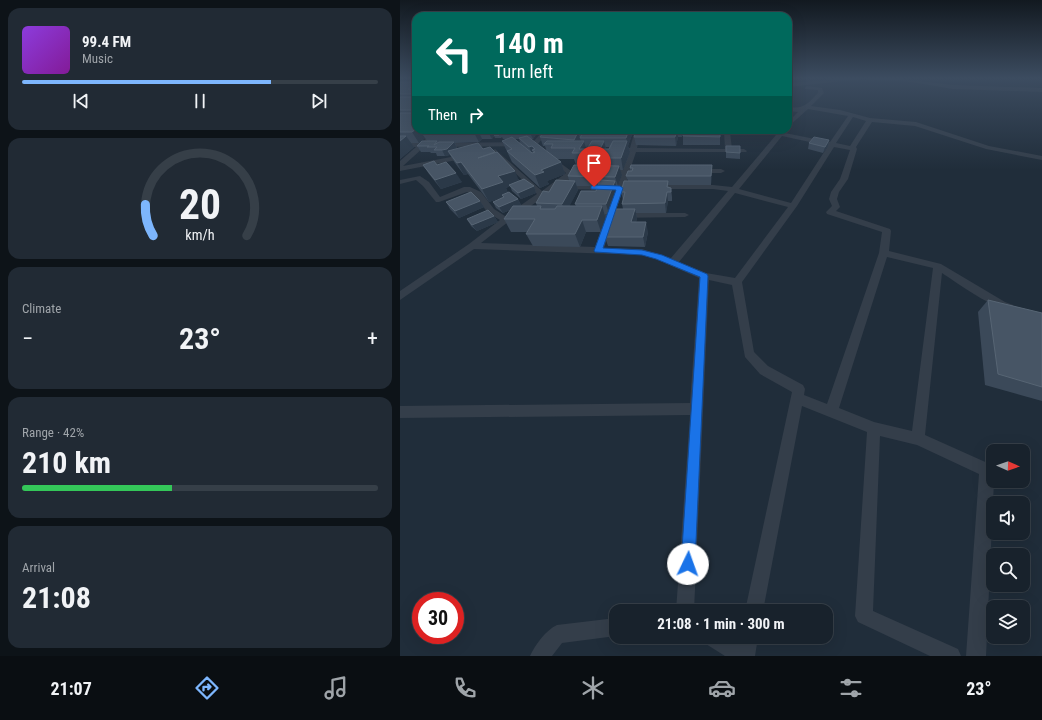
<!DOCTYPE html>
<meta charset="utf-8">
<style>
:root{--surface:#18222c;--page:#212a34;--text:#f1f3f6;--muted:#9fa4a9;--line:#363f48;--accent:#7db6fd}
body{margin:0;font-family:"Roboto Condensed",sans-serif;background:var(--page);color:var(--text);height:100vh;display:flex;flex-direction:column;font-size:15px;white-space:nowrap}
*{box-sizing:border-box;margin:0}
p{font-size:13px;color:var(--muted)}
.icon{flex:none;width:22px;height:22px;fill:none;stroke:currentColor;stroke-width:2;stroke-linecap:round;stroke-linejoin:round}
.map{position:relative;flex:1;overflow:hidden}
.side{display:flex;flex-direction:column;gap:8px;padding:8px;background:#0d1318;width:400px}
.side>*{flex:none}
.banner{position:absolute;left:12px;top:12px;width:380px;height:122px;border-radius:12px;box-shadow:0 4px 16px #0002,0 0 0 1px var(--line);background:#00695c;color:#fff;overflow:hidden}
.needle{width:26px;rotate:92deg}
.fabs{position:absolute;left:586px;top:444px;display:grid;gap:8px}
.fabs a{display:grid;place-items:center;width:44px;height:44px;border-radius:8px;background:var(--surface);box-shadow:0 4px 16px #0002,0 0 0 1px var(--line);font-size:20px}
.speed{position:absolute;left:12px;top:592px;display:flex;gap:8px;font-size:20px;font-weight:700;text-align:center}
.speed>*{display:grid;place-content:center;width:52px;height:52px;border-radius:50%;background:var(--surface);box-shadow:0 4px 16px #0002,0 0 0 1px var(--line);line-height:1}
.speed .limit{border:6px solid #d22;background:#fff;color:#111}
.pin{position:absolute;display:grid;place-items:center;width:34px;height:34px;color:#fff;margin:-41px -17px;border-radius:50% 50% 50% 0;rotate:-45deg;box-shadow:0 0 4px #0007}
.pin .icon{rotate:45deg}
.me{position:absolute;width:44px;margin:-22px;rotate:3deg;stroke-linejoin:round;filter:drop-shadow(0 0 3px #0008)}
.turn{display:flex;align-items:center;gap:14px;height:84px;padding:0 16px;font-size:18px}
.turn .icon{width:52px;height:52px;stroke-width:2.5}
.turn b{display:block;font-size:28px;line-height:34px}
.then{display:flex;align-items:center;height:38px;padding:0 16px;background:#0003;gap:8px;font-size:15px}
.big{font-size:30px;font-weight:700;line-height:1.1}
.side .widget{flex:1;display:flex;flex-direction:column;justify-content:center;gap:6px;min-width:0;padding:0 14px;border-radius:12px;background:var(--page)}
.side .dial{align-items:center;gap:0}
.dial svg{height:104px;overflow:visible;fill:none;stroke:var(--line);stroke-width:7;stroke-linecap:round;text-anchor:middle}
.dial text{fill:var(--text);stroke:none}
.song{display:flex;align-items:center;gap:12px}
.cover{width:48px;height:48px;border-radius:6px;background:linear-gradient(135deg,hsl(270 70% 55%),hsl(290 70% 35%))}
.played{height:4px;border-radius:2px;background:linear-gradient(90deg,var(--accent) 70%,var(--line) 70%)}
.keys{display:flex;justify-content:space-around;direction:ltr}
.heat{display:flex;justify-content:space-between;align-items:center;font-size:22px;direction:ltr}
.charge{height:6px;border-radius:3px;background:linear-gradient(90deg,#34c759 42%,var(--line) 0)}
.trip{position:absolute;left:209px;top:604px;width:224px;height:40px;border-radius:12px;background:var(--surface);box-shadow:0 4px 16px #0002,0 0 0 1px var(--line);font-weight:700;line-height:40px;text-align:center}
.menu{display:flex;height:64px;justify-content:space-around;align-items:center;background:#0a0e12;color:var(--muted)}
.menu .icon{width:28px;height:28px}
.menu .selected{color:var(--accent)}
.menu b{font-size:18px;color:var(--text)}
main{display:flex;flex:1;min-height:0}
.map>svg:first-child{display:block}
.lines{fill:none;stroke-linecap:round;stroke-linejoin:round}
.street{fill:#343e4a;fill-rule:evenodd}
.wall{fill:#3b4959;fill-rule:evenodd}
.shaded-wall{fill:#2b3948}
.building{fill:#475565;stroke:#576574}
.route{fill:#1a73e8;stroke:#114b97}
</style>
<main>
<section class="side">
<div class="widget">
<div class="song"><i class="cover"></i><div><b>99.4 FM</b><p>Music</p></div></div>
<div class="played"></div>
<div class="keys"><svg class="icon" aria-label="previous" viewBox="0 0 24 24"><path d="M18 5L8 12l10 7zM5 5v14"/></svg><svg class="icon" aria-label="pause" viewBox="0 0 24 24"><path d="M8 5v14M16 5v14"/></svg><svg class="icon" aria-label="next" viewBox="0 0 24 24"><path d="M6 5l10 7-10 7zM19 5v14"/></svg></div>
</div>
<div class="widget dial"><svg viewBox="0 0 100 80">
<path d="M14 69A42 42 0 1 1 86 69"/>
<path d="M14 69A42 42 0 0 1 8 45" stroke="#7db6fd"/>
<text x="50" y="56" font-size="32" font-weight="700">20</text>
<text x="50" y="72" font-size="11">km/h</text>
</svg></div>
<div class="widget"><p>Climate</p>
<div class="heat"><a>−</a><b class="big">23°</b><a>+</a></div>
</div>
<div class="widget"><p>Range · 42%</p><b class="big">210 km</b><div class="charge"></div></div>
<div class="widget"><p>Arrival</p><b class="big">21:08</b></div>
</section>
<div class="map">
<svg width="642" height="656" viewBox="0 0 642 656">
<rect width="100%" height="100%" fill="#202d3a"/>
<g class="lines">
<g class="street">
<polygon points="446,78 487,78 511,80 553,85 642,88 642,92 553,89 511,82 462,79 388,87 388,83"/>
<path d="M407 86 422 88 424 93 411 106 440 110 470 118 516 122 589 146 642 156V160L586 149 515 126 472 122 456 147 457 149 448 179 439 192 437 199 440 207 436 211 490 229 491 231 489 251 541 264 605 302 613 305 614 308 613 311C601 314 554 281 542 273L525 435 592 465 593 467 594 481 586 656H566L579 474 517 445 480 436 473 611 558 649 561 656H530L458 622 455 616 467 432 402 406 363 611H345L392 392 360 374 345 357 332 285 309 280 294 611H276L290 415 0 418V406L290 403 299 278 256 259 242 255 74 249 0 300V291L69 244 100 220 88 213 75 196 67 192 39 202H36L23 186 16 180 0 184V180L20 176 29 182 40 197 64 187H70L81 192 94 209 105 216 137 194 93 152 92 151 95 149 142 191 166 173 150 160V158L152 157 174 173 170 179 160 185H217L221 174H206L202 172 206 170H223L229 152H214L211 150 214 148H230L235 130H241L237 148 325 149 324 132 322 130H368L379 132 381 130H387L385 133 430 142 448 116 408 109 388 127V122L398 112 388 111V107C405 109 407 104 418 93V90L405 89V87ZM453 117 466 121 450 146 436 143ZM330 132 364 133 376 135 332 187 313 185H254L250 187 254 189H313L328 191 271 258 242 249 204 248 214 218 285 217 289 215 285 213H215L223 190H237L241 188 237 186H225L229 174H243L247 172 243 170H230L236 152H346L347 151 344 149H332ZM382 136 428 146 391 203 339 189ZM434 147 450 150 440 179 431 192 429 199 432 206 426 212 427 214 482 232 479 253 427 404 404 395 405 389 403 385 368 366 354 352 342 282 397 206ZM159 186V189H162L216 190 207 213 190 214 186 216 190 218H205L195 247 81 243 108 222 122 219 123 217 122 215H118ZM335 193 388 207 335 278 306 273 279 262ZM487 257 533 268 512 431 474 422 439 408Z"/>
<polygon points="35,130 42,130 28,143 133,142 144,130 150,130 137,145 135,146 24,147 3,166 67,154 70,156 67,158 0,171 0,161 16,147 0,147 0,143 21,143"/>
<polygon points="151,130 213,130 210,132 153,133 151,132"/>
<polygon points="295,169 321,169 325,171 321,173 295,173"/>
<path d="M216 618V636L162 643 152 656H130C135 645 146 630 157 625Z"/>
<polygon points="304,637 329,637 338,643 340,637 358,637 355,656 325,656 306,644"/>
</g>
</g>
<g class="wall">
<path d="M0 82H16V130H139L133 139H131L147 152 145 146H143L140 137 145 130H167L168 132H178V130H233V132L228 146 230 152 223 170H220L222 175 218 186H216L217 190 209 214H205L206 219 201 232H186L180 247 133 246 126 234 128 232H111L104 219 110 210 103 213 96 208 93 202 103 197 89 202 68 174 64 175 55 163 50 155 45 156H37L36 153H31L30 152H21L17 146 27 141 25 138 19 143H11L14 147 0 159ZM94 136 95 138H101L102 137 103 139H107L102 141 112 162 140 188 149 184 147 181 165 174 161 162 157 159H174L176 165 168 176 169 181 149 192 136 203 137 206H119L121 205 118 199 108 193 106 188 110 186 112 191 121 199 136 193 134 186 120 181 95 153 83 149H56L57 148 55 143 79 142 82 139H92ZM115 139H119L121 145ZM206 147H210L209 149H206ZM176 186H198L196 191 175 204 176 206H169L178 190Z"/>
<polygon points="263,130 263,133 267,133 267,130 283,130 282,137 278,137 276,146 236,145 234,137"/>
<polygon points="320,130 320,145 283,145 283,136"/>
<polygon points="429,140 428,146 423,153 408,149 409,143"/>
<polygon points="326,146 340,153 340,159 326,158"/>
<polygon points="23,165 37,165 62,182 41,189 29,174"/>
<polygon points="312,165 311,185 268,185 269,188 271,188 272,197 272,201 268,201 266,213 236,213 237,218 236,222 248,232 245,247 208,246 205,237 223,209 222,204 223,200 221,192 228,181 226,176 230,171 230,168"/>
<polygon points="80,201 84,207 59,218 50,209 46,202"/>
<polygon points="94,216 98,222 77,231 71,226 67,219"/>
<polygon points="588,300 642,313 642,401 585,385 578,312"/>
</g>
<g class="shaded-wall">
<polygon points="16,84 16,99 13,94 8,89"/>
<polygon points="16,129 16,130 34,130 21,132 25,138 19,143 12,132"/>
<polygon points="74,130 78,130 82,139 79,142 73,131"/>
<polygon points="87,130 100,130 95,135 94,135 94,136 92,139"/>
<polygon points="130,130 139,130 133,139 129,131"/>
<polygon points="161,130 167,130 168,133 160,132"/>
<polygon points="229,130 233,130 233,132 228,146 230,152 223,170 221,158 227,142 226,138"/>
<polygon points="277,130 278,137 276,146 275,137"/>
<polygon points="281,130 283,130 282,137 281,131"/>
<polygon points="178,132 181,141 176,149 174,140"/>
<polygon points="6,136 14,147 0,159 0,141"/>
<polygon points="429,140 428,146 423,153 425,147"/>
<polygon points="184,141 187,152 185,151 182,151 184,158 182,158 179,149"/>
<polygon points="204,141 207,152 200,149"/>
<polygon points="54,142 57,148 51,155 48,151 50,155 45,156 42,150"/>
<polygon points="132,146 134,151 132,150 136,158 134,158 129,147"/>
<polygon points="61,162 68,174 64,175 57,163"/>
<polygon points="161,162 165,174 147,181 149,184 140,188 135,175 141,170"/>
<polygon points="312,165 312,174 311,185 311,176"/>
<polygon points="219,166 222,175 218,186 215,177"/>
<polygon points="115,171 120,183 109,185 110,186 106,188 109,194 102,195 103,197 89,202 82,189 98,176"/>
<polygon points="56,173 62,182 41,189 35,180"/>
<polygon points="175,181 178,190 166,213 162,204"/>
<polygon points="215,181 217,190 209,214 206,204"/>
<polygon points="134,186 136,193 121,199 118,193"/>
<polygon points="267,192 268,201 266,213 265,203"/>
<polygon points="118,199 121,205 103,213 99,207"/>
<polygon points="80,201 84,207 59,218 55,211"/>
<polygon points="202,206 206,219 201,232 197,220"/>
<polygon points="235,209 237,218 234,232 231,222"/>
<polygon points="94,216 98,222 77,231 72,225"/>
<polygon points="182,220 186,232 180,247 175,234"/>
<polygon points="246,222 248,232 245,247 243,237"/>
</g>
<g class="building">
<polygon points="0,82 16,82 16,84 8,89 16,89 16,92 13,94 0,94"/>
<rect x="0" y="97" width="16" height="13"/>
<polygon points="0,113 16,113 16,129 12,132 0,132"/>
<polygon points="24,130 74,130 73,131 21,132"/>
<polygon points="99,130 130,130 129,131 99,131"/>
<polygon points="145,130 161,130 160,132 178,132 174,140 140,137"/>
<polygon points="184,130 229,130 226,138 180,138"/>
<polygon points="237,130 262,130 262,133 267,133 267,130 277,130 275,137 234,137"/>
<rect x="277" y="130" width="4" height="1"/>
<polygon points="284,130 320,130 320,137 283,136"/>
<polygon points="97,132 99,132 100,134 99,135 94,135"/>
<polygon points="0,136 6,136 0,141"/>
<polygon points="127,136 161,162 141,170 144,172 135,175 107,151 112,149 102,141 112,137 132,153 135,152 132,150 135,149 132,146 129,147 119,138"/>
<polygon points="414,137 429,140 425,147 409,143"/>
<polygon points="22,141 37,141 34,145 39,142 54,142 47,149 42,150 34,150 37,147 27,147 29,146 17,146"/>
<polygon points="147,141 184,141 179,149 187,149 192,141 204,141 200,149 209,149 213,141 227,141 221,158 182,158 185,151 182,151 180,153 172,153 175,148 151,148 153,144 144,144"/>
<polygon points="78,143 83,149 90,147 95,152 78,158 97,152 115,171 98,176 103,182 82,189 61,162 57,163 48,151"/>
<polygon points="326,146 340,146 340,153 326,152"/>
<polygon points="34,161 37,165 46,162 56,173 35,180 23,165"/>
<polygon points="174,165 219,166 215,177 168,176"/>
<polygon points="231,165 312,165 311,176 226,176 228,171 232,171 233,168 230,168"/>
<polygon points="124,179 134,186 118,193 109,185"/>
<polygon points="156,180 175,181 162,204 136,203 143,191 149,192"/>
<polygon points="200,180 215,181 206,204 175,204 181,191 196,191"/>
<polygon points="224,181 268,181 267,187 271,188 271,192 267,192 265,203 222,204 225,192 221,192"/>
<polygon points="71,192 80,201 55,211 46,202"/>
<polygon points="109,192 118,199 99,207 93,202 104,197 102,195"/>
<polygon points="113,206 141,206 140,209 155,209 157,206 202,206 197,220 182,220 175,234 126,234 135,219 104,219"/>
<polygon points="214,209 235,209 231,222 246,222 243,237 205,237"/>
<polygon points="88,210 94,216 72,225 67,219"/>
<polygon points="588,300 642,313 642,387 598,374"/>
</g>
<linearGradient id="sky" x2="0" y2="1"><stop stop-color="#121920"/><stop offset="0.46" stop-color="#3c4c60"/><stop offset="1" stop-color="#3c4c60" stop-opacity="0"/></linearGradient>
<rect width="642" height="170" fill="url(#sky)"/>
<polygon class="route" points="194,185 220,186 223,188 203,248 242,250 262,255 307,274 308,276 295,564 293,569 288,571 283,569 281,564 300,277 256,259 242,255 195,252 194,251 216,190 191,189 191,186"/>
</svg>
<div class="fabs">
<a><svg class="needle" viewBox="-14 -14 28 28"><path d="M0-13l5 13h-10z" fill="#e53935"/><path d="M0 13l5-13h-10z" fill="#9fa4a9"/></svg></a>
<a><svg class="icon" aria-label="sound" viewBox="0 0 24 24"><path d="M4 9h4l5-4v14l-5-4H4zM17 9q2 3 0 6"/></svg></a>
<a><svg class="icon" aria-label="search" viewBox="0 0 24 24"><circle cx="10" cy="10" r="6"/><path d="M15 15l6 6"/></svg></a>
<a><svg class="icon" aria-label="layers" viewBox="0 0 24 24"><path d="M12 4l9 5-9 5-9-5zM3 14l9 5 9-5"/></svg></a>
</div>
<div class="speed"><div class="limit">30</div></div>
<div class="pin" style="left:194px;top:187px;background:#d93025"><svg class="icon" aria-label="arrive" viewBox="0 0 24 24"><path d="M6 21V4h12l-3 4 3 4H6"/></svg></div>
<svg class="me" style="left:288px;top:564px" viewBox="-20 -20 40 40"><circle r="19" fill="#fff"/><path d="M0-13L10 11 0 6-10 11z" fill="#1a73e8"/></svg>
<div class="trip">21:08 · 1 min · 300 m</div>
<div class="banner">
<div class="turn"><svg class="icon" aria-label="left" viewBox="0 0 24 24"><path d="M17 20v-9H6M10 6l-5 5 5 5"/></svg><div><b>140 m</b>Turn left</div></div>
<div class="then">Then<svg class="icon" aria-label="right" viewBox="0 0 24 24"><path d="M7 20v-9h11M14 6l5 5-5 5"/></svg></div>
</div>
</div>
</main>
<nav class="menu">
<b>21:07</b>
<svg class="icon selected" aria-label="directions" viewBox="0 0 24 24"><path d="M12 3l9 9-9 9-9-9zM9 14v-3h6M13 9l2 2-2 2"/></svg>
<svg class="icon" aria-label="music" viewBox="0 0 24 24"><path d="M9 18V5l10-2v13"/><circle cx="6" cy="18" r="3"/><circle cx="16" cy="16" r="3"/></svg>
<svg class="icon" aria-label="phone" viewBox="0 0 24 24"><path d="M5 4h4l2 5-3 2q2 4 5 5l2-3 5 2v4C11 20 4 13 5 4z"/></svg>
<svg class="icon" aria-label="climate" viewBox="0 0 24 24"><path d="M12 3v18M4 7l16 10M4 17L20 7"/></svg>
<svg class="icon" aria-label="car" viewBox="0 0 24 24"><path d="M5 17H2v-5l4-1 3-4h7l3 4 3 1v5h-3M9 17h6M6 11h13"/><circle cx="7" cy="17" r="2"/><circle cx="17" cy="17" r="2"/></svg>
<svg class="icon" aria-label="filters" viewBox="0 0 24 24"><path d="M4 7h16M4 17h16"/><circle cx="9" cy="7" r="2"/><circle cx="15" cy="17" r="2"/></svg>
<b>23°</b>
</nav>
